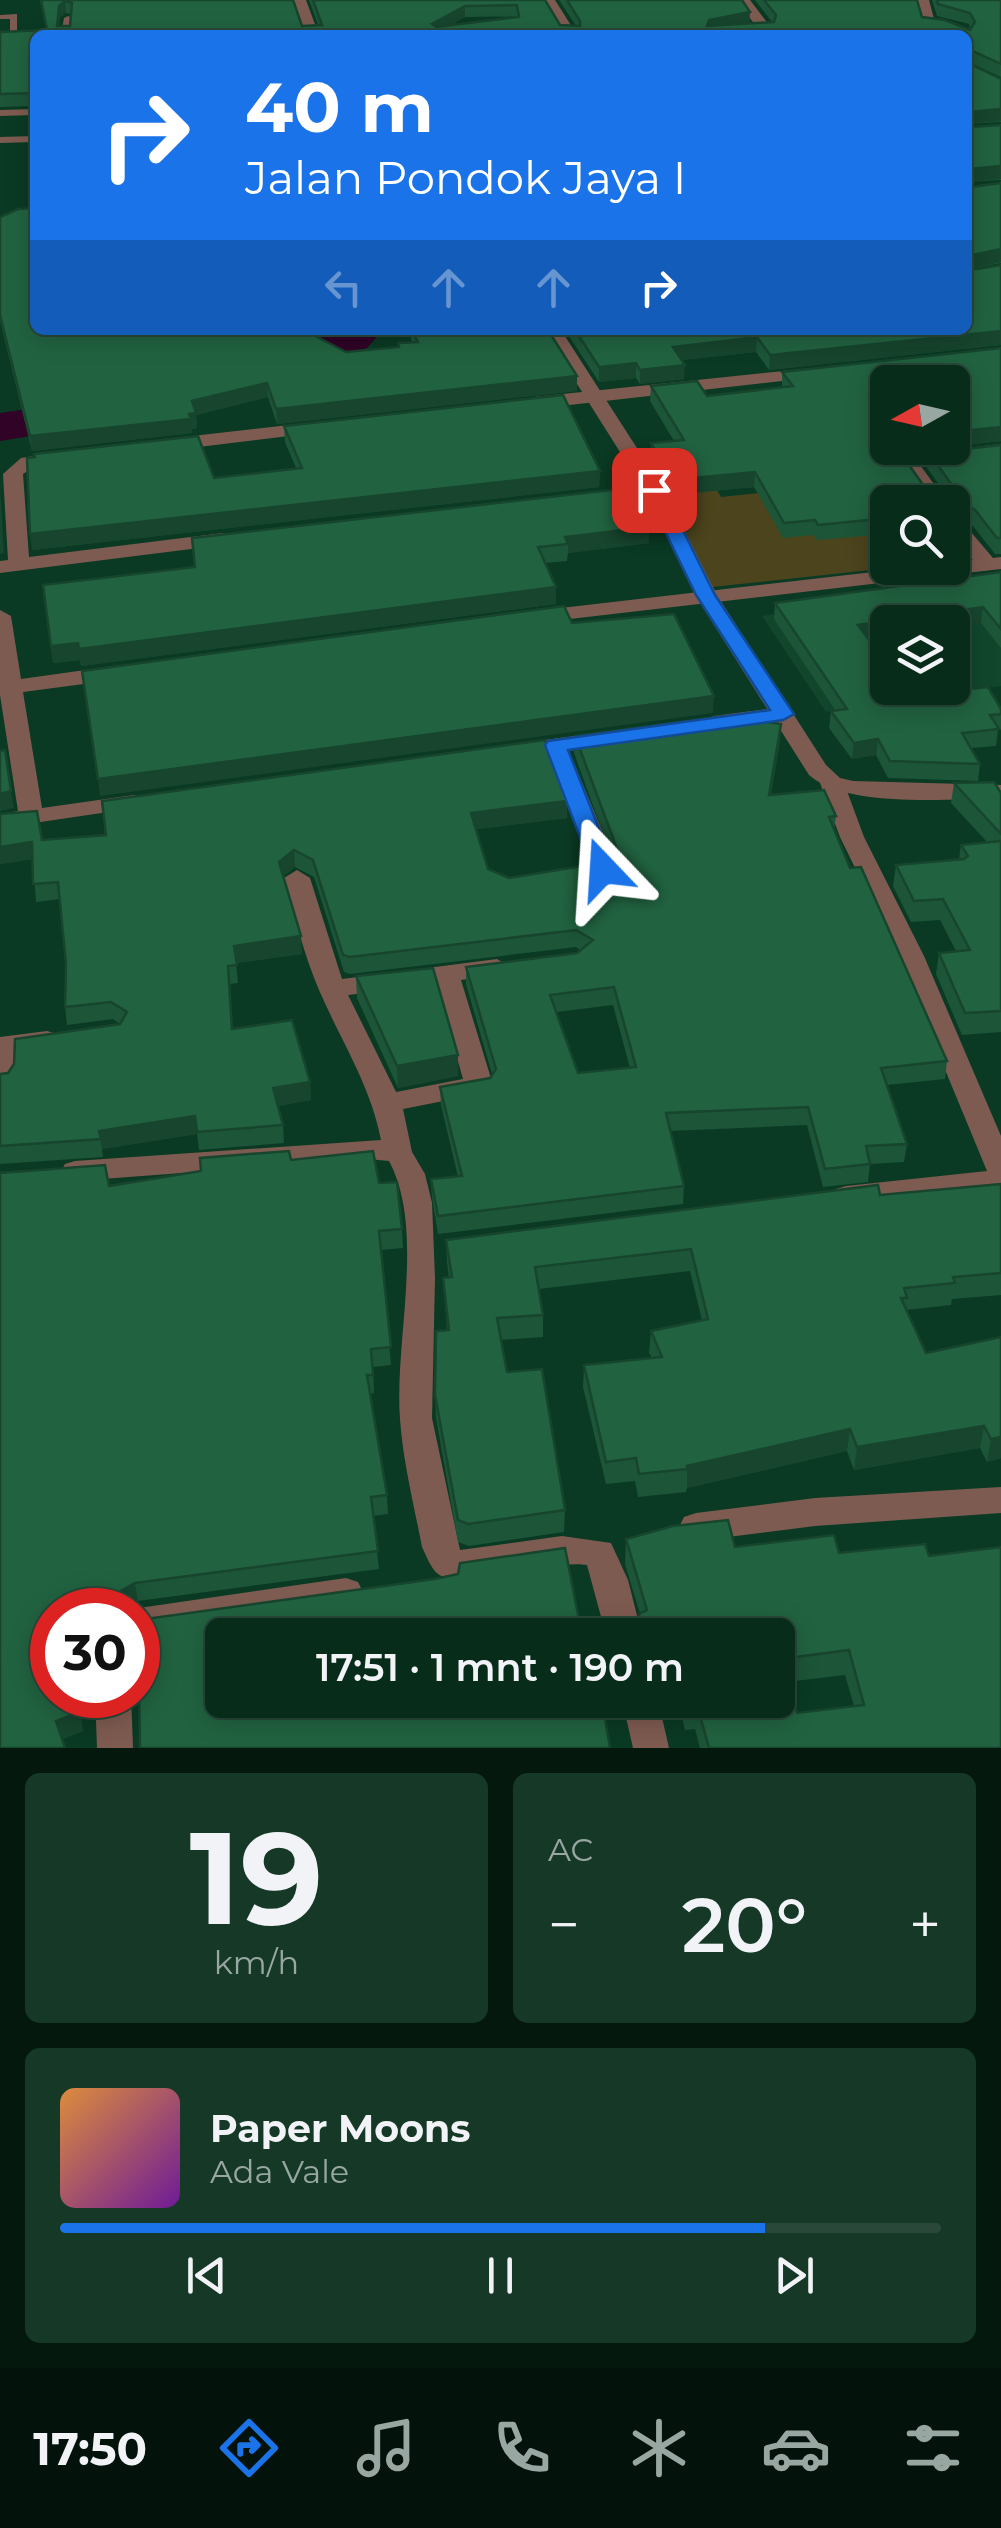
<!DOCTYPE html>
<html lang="id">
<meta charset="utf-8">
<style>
:root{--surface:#082c1a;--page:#163827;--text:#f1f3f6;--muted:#98a7a2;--line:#294839;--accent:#1a73e8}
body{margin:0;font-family:Montserrat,sans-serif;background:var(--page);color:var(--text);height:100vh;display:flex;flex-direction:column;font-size:38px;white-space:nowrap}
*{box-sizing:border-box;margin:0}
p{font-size:32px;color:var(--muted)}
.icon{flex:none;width:55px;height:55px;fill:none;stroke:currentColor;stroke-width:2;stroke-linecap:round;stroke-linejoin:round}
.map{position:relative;height:1748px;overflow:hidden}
.panel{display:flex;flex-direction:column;gap:25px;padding:25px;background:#04180e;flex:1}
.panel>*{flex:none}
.hud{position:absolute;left:30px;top:30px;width:942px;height:305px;border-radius:15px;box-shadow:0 5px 25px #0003,0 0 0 2px var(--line);background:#1a73e8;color:#fff;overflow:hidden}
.needle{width:65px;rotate:262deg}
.fabs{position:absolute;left:870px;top:365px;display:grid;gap:20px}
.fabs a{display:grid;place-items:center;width:100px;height:100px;border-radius:15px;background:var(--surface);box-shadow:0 5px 25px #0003,0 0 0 2px var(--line);font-size:50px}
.speed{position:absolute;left:30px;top:1588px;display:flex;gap:20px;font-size:50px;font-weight:700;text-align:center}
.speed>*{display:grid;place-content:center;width:130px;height:130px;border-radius:50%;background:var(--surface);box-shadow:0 5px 25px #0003,0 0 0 2px var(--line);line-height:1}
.speed .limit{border:15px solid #d22;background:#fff;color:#111}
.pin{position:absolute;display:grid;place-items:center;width:85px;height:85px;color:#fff;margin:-42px;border-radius:20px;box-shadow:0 5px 15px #0006}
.me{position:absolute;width:110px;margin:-55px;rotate:340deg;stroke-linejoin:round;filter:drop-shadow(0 0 8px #0008)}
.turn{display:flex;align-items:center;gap:35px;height:210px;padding:0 50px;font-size:45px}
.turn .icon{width:130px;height:130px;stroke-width:2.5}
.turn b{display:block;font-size:70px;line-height:85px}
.lanes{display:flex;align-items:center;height:95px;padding:0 50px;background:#0003;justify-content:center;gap:50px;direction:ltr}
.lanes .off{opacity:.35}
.big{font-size:75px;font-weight:600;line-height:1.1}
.panel .tile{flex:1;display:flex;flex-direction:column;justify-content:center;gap:15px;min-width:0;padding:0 35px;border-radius:15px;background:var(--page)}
.panel .dial{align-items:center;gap:0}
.dial b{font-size:130px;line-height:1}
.song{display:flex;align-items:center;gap:30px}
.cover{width:120px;height:120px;border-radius:15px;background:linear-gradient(135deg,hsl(30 70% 55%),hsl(280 70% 35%))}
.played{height:10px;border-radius:5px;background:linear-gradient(90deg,var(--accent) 80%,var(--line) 80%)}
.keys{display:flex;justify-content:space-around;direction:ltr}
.heat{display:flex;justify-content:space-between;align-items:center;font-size:55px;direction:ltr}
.panel .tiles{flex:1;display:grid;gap:25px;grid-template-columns:1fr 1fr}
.tile:last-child{grid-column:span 2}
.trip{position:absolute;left:205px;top:1618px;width:590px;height:100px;border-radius:15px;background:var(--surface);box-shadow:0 5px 25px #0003,0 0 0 2px var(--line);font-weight:600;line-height:100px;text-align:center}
.dock{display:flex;height:160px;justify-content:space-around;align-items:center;background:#03120a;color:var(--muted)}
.dock .icon{width:70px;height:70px}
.dock .current{color:var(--accent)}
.dock b{font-size:45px;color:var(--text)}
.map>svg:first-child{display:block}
.built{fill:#11462d;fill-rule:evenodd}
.green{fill:#4c441d}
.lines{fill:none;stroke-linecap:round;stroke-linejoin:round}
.river{fill:#300327;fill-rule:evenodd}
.service{fill:#7e5b51;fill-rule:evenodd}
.minor{fill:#7e5b51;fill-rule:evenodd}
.tertiary{fill:#7e5b51;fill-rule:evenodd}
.wall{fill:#1c5538;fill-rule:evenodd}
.shaded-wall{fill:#17452e}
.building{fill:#216341;stroke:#17452e;stroke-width:2.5;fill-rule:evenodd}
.route{fill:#1a73e8;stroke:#114b97;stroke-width:2.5}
</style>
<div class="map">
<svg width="1001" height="1748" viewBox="0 0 1001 1748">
<rect width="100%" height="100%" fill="#0a3a23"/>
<path class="built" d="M1001 582V686L826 712 762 616ZM888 622H952V688H888Z"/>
<polygon class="green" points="694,451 721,497 910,477 888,502 889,568 712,587 646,455"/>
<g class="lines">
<g class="river">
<polygon points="334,330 383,330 367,348 269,385 253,389 237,385 230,375 237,365"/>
<polygon points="108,397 125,401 132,411 125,421 0,441 0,413"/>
</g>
<g class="service">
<polygon points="17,14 17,36 0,37 0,33 10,32 10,19 0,19 0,15"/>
<polygon points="68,16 72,18 69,35 61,35 64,18"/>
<polygon points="35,109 35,115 0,116 0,110"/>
<polygon points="35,136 35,142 0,143 0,137"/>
</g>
<g class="minor">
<polygon points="541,0 555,0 577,35 563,35"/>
<polygon points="736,0 750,0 772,29 770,32 709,35 756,26"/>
<polygon points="915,0 929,0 934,19 968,28 970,35 968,38 945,28 923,26"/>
<polygon points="812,368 818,369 818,377 534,409 525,403 534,397"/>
<polygon points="315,422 322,424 322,432 166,451 156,445 166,439"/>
<polygon points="1001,444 1001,456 920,465 947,502 927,502 898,461 908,455"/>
<polygon points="62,451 69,453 69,461 35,466 23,474 29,557 223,533 233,539 223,545 0,573 0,561 8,560 3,474 21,458"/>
<polygon points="952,516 959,518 993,558 1001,557 1001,569 535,623 524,617 535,611 908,568 952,568 952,562 973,560 952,536"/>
<polygon points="0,610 11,616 21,679 114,666 125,673 114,680 23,692 42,808 134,795 142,797 146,802 142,807 0,828 0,814 18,811 0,695"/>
<polygon points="783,707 794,714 791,719 713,730 702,723 713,716"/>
<polygon points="604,732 616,739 612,744 569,751 616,864 610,876 577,882 564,874 568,869 592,864 547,754 515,758 503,751 515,744"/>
<polygon points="832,776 844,783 864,837 924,956 1001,1136 1001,1190 846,1206 836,1203 831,1196 836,1189 846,1186 987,1171 898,956 840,837 820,783"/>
<path d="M297 870 310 878 342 979 497 959 510 967 506 973 461 980 493 1085 489 1092 403 1109 412 1152 425 1174 432 1203 435 1278 432 1418 460 1550 562 1536 611 1543 628 1580 642 1635H606L587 1565C553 1559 460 1591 438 1574 431 1569 426 1555 422 1547 414 1505 403 1462 400 1419 394 1342 426 1230 389 1161L368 1159 75 1181 65 1178 61 1171 65 1164 75 1161 381 1140C371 1086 341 1041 319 990 304 954 294 916 284 878ZM436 984 463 1079 396 1092 348 995Z"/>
<polygon points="47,1031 57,1034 61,1040 57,1046 14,1053 14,1080 10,1087 0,1089 0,1037"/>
<polygon points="1001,1487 1001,1513 815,1526 696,1541 684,1537 679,1527 684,1517 696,1513 815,1498"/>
<polygon points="346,1578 358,1582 363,1592 358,1602 346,1606 138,1635 138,1610 125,1610"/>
<polygon points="95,1695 131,1695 133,1748 97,1748"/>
<polygon points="622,1700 658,1700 669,1748 633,1748"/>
</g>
<g class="tertiary">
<polygon points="292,0 306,0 319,35 305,35"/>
<path d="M543 330H561L664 490 717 595 826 765 840 778 853 781 1001 785V799C949 798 848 809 809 775L695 595 644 490Z"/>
</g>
</g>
<g class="wall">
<path d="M41 0H293L302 26 318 25 309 0H545L560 25 576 26 559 0H742L750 12 749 23 772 22 755 0H917L922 17 970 30 969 24 937 16 932 0H1001V77L968 62V35H35V106L0 107V32L46 30ZM66 13 71 14 70 26H59L60 17ZM517 16 451 25 465 17Z"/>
<polygon points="968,64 1001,79 1001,122 969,124 970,127 1001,125 1001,180 969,182 970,187 1001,183 1001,263 970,269 1001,265 1001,345 769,370 756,352 682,360 684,379 640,384 636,378 599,382 565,330 968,330"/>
<polygon points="34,208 35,330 346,352 398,348 398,343 412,343 409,330 548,330 577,391 277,424 268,397 196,415 197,428 192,429 192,433 32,451 0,321 0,217"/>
<polygon points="1001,348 1001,441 908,451 902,455 926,489 943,490 927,468 929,453 1001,445 1001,554 995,554 973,526 952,513 952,502 888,502 888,534 817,540 813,535 783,538 754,487 672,495 650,458 651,443 674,441 650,401 651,386 707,396 782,388 782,372"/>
<polygon points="284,426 600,471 599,487 32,550 35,457 214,478 296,468 285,442"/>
<polygon points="649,527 649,543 568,553 567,561 545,563 556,604 81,666 80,660 53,663 43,585"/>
<polygon points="1001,572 1001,648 981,623 888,622 888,636 868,639 906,691 962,690 1001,709 1001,730 998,730 996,746 971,748 980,764 978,781 888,778 876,755 852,759 829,728 831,711 836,711 774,619 775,603"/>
<path d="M575 736 780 741 771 795 836 816 834 830 850 868 947 1061 945 1079 887 1085 907 1144 904 1162 870 1164 868 1182 823 1187 807 1125 670 1131 684 1186 683 1204 438 1234 432 1197 431 1179 458 1177 441 1105 440 1087 490 1078 492 1074 466 984V967L577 953 580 950 576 947 350 974 344 972 314 877 295 867 283 876 302 954 236 963 238 983 229 984 232 1029 310 1082 311 1100 278 1106 283 1125 284 1143 199 1150 197 1134 102 1149 103 1157 0 1164V1074L8 1073 120 1024 113 1019 67 1025 65 1007 66 964 60 899 36 902 33 859 0 864 42 840 567 801V818L476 829 488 869 509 878 613 861 574 753ZM613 1005 630 1068 578 1073 557 1012Z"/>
<polygon points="954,783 1001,793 1001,1032 962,1035 936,974 939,953 956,951 940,920 911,922 893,886 896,865 959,859 961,845 987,842 951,803"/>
<polygon points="356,976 458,1076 398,1088 357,998"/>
<polygon points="291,1160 379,1183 402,1229 403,1248 381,1250 391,1365 373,1367 374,1393 370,1394 387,1495 388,1514 373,1516 379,1569 138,1601 133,1604 134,1610 52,1610 52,1695 80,1712 83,1731 62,1739 0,1748 109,1186"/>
<polygon points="1001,1184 1001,1295 952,1299 951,1305 906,1310 926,1353 1001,1337 1001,1458 987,1462 980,1448 854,1470 847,1451 687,1488 686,1492 638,1497 635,1481 606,1484 583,1387 584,1365 652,1358 649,1353 651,1331 702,1320 690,1271 539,1289 543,1315 543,1337 501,1340 507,1372 565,1510 564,1532 469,1546 458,1542 436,1418 435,1395 447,1330 443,1278 449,1278 447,1262 446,1240 880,1195"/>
<path d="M626 1539 839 1553 1001 1748H700L695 1729 685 1730 678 1700H778V1635H638L640 1614 625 1564ZM845 1675 854 1706 797 1713 787 1682Z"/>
</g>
<g class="shaded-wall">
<polygon points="65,1 66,13 60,17 58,35 57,26 59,6"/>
<polygon points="465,6 465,17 434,35 432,24"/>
<polygon points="750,12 749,23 707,35 709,20"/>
<polygon points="1001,109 1001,121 968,124 968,113 969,112"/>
<polygon points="1001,166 1001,179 968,182 968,171 969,169"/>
<polygon points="1001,249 1001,262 968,269 968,256"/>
<polygon points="1001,331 1001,345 769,370 770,355"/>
<polygon points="757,337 756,352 672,361 673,347"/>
<polygon points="636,363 636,378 599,382 599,367"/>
<polygon points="685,365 684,379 640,384 640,370"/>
<polygon points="577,376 577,391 277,424 276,409"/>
<polygon points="267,383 268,397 196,415 197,428 192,429 192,433 32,451 30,436 192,401"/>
<polygon points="1001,427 1001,441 952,447 952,432"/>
<polygon points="896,448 944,448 908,451 894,460"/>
<polygon points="600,471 599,487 32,550 30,534"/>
<polygon points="755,472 754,487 672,495 672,480"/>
<polygon points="0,487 4,553 0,554"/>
<polygon points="649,527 649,543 568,553 568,544 565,537"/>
<polygon points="556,587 556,604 81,666 79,649"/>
<polygon points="983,607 981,623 952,627 952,622 888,622 888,636 856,641 858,625"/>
<polygon points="78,643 80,660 53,663 51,646"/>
<polygon points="714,696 713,713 100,796 98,779"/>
<polygon points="781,724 780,741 768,812 769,795"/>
<polygon points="878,739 876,755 852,759 854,743"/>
<polygon points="11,791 14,808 0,811 0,794"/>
<polygon points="567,801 567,818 471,830 471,813"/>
<polygon points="32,842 34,859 0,864 0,847"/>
<polygon points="294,850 295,867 280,879 279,862"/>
<polygon points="301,936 302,954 235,963 234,946"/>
<polygon points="458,1055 458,1076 398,1088 397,1066"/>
<polygon points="310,1082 311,1100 275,1106 273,1088"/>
<polygon points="195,1116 197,1134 102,1149 99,1131"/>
<polygon points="984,1426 980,1448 854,1470 857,1447"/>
<polygon points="850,1429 847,1451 687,1488 687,1466"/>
<polygon points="1001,1437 1001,1458 987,1462 991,1439"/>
<polygon points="135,1583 138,1601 133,1604 134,1610 132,1610 119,1592"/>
<polygon points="80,1712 83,1731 59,1740 56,1721"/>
</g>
<g class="building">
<path d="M41 0H293L302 26 322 25 313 0H545L560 25 580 26V21L567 0H742L750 12 709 20 707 26 774 22 776 15 764 0H917L922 17 945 20 970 30 975 22 970 13 938 4 937 0H1001V64L968 49V35H35V93L0 94V32L47 30ZM65 1 72 3 70 26H57L59 6ZM517 5 519 17 436 27 432 24 465 6Z"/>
<polygon points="968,63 1001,79 1001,109 969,112 968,113"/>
<polygon points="968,121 970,127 1001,125 1001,166 969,169 968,171"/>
<polygon points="968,179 970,187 1001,183 1001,249 968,256"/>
<polygon points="35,205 35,330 304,330 346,352 399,347 398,343 418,342 412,330 548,330 577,376 276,409 267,383 192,401 196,413 189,414 191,419 30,436 0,315 0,217 18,209 34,208"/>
<polygon points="968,262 970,270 1001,265 1001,331 770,355 757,337 673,347 685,365 640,370 636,363 599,367 575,330 968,330"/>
<polygon points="1001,348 1001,427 952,432 952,382 888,382 888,448 897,448 926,489 949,490 952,485 929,453 1001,445 1001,538 997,538 975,510 955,497 950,502 888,502 888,518 818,525 815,520 784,523 755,472 672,480 651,443 684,440 651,386 697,381 707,396 793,386 782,372"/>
<polygon points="563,395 600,471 30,534 27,458 35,457 34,454 198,436 214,478 302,468 284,426"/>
<polygon points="629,488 649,527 565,537 568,544 538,547 556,587 79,649 78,643 51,646 43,585 195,567 192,538"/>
<polygon points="1001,572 1001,629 983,607 858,625 888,666 888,688 903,688 906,691 959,686 962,690 988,687 1001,709 1001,714 990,715 999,729 962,733 980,764 890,761 878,739 854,743 831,711 847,709 775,603"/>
<polygon points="564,606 572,623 674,614 714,696 98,779 82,671"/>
<path d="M725 716 781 724 769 795 824 790 836 816 829 817 850 868 861 867 947 1061 881 1068 907 1144 866 1146 870 1164 825 1169 808 1107 666 1113 684 1186 438 1216 431 1179 462 1176 440 1087 490 1078 496 1069 466 967 577 953 593 940 576 930 350 957 343 955 313 860 294 850 279 862 301 936 234 946 237 965 228 966 232 1029 292 1020 310 1082 273 1088 283 1125 197 1132 195 1116 99 1131 101 1139 0 1146V1074L8 1073 14 1064 15 1039 120 1024 127 1012 111 1002 65 1007 66 964 58 882 33 884 32 842 0 847V814L37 811 42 840 106 835 102 801 545 740 567 801 471 813 488 869 509 878 613 861 619 854 575 736ZM614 987 636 1067 578 1073 550 995Z"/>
<polygon points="5,750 11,791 0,794 0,751"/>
<polygon points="994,782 1001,793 1001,834 954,783"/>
<polygon points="1001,841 1001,1011 965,1013 939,953 970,950 943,899 914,901 896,865 964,859 968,856 961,845"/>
<polygon points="433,968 458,1055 397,1066 356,976"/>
<polygon points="289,1151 291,1160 373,1151 379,1183 397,1182 402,1229 379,1231 391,1347 371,1349 373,1375 367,1375 387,1495 371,1497 378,1551 135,1583 119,1592 132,1595 132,1610 52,1610 52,1695 73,1695 80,1712 56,1721 65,1748 0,1748 0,1173 105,1165 109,1186 201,1171 200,1158"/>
<polygon points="1001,1184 1001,1273 953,1277 955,1283 904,1288 907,1298 901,1298 926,1353 1001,1337 1001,1437 991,1439 984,1426 857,1447 850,1429 687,1466 688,1469 639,1474 636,1458 606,1462 584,1365 662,1357 651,1331 708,1319 691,1249 535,1267 543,1315 497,1318 507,1372 542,1369 565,1510 468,1524 458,1520 435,1395 436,1331 449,1330 443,1278 452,1277 446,1240 878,1185 880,1195"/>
<path d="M728 1520 735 1547 834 1535 839 1553 925 1544 929 1556 1001 1547V1748H709L697 1705 687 1706 686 1700H778V1635H670L668 1630 643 1633 639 1614 647 1610 626 1539 673 1526ZM849 1650 864 1705 797 1713 780 1659Z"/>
<polygon points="565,1548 582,1635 222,1635 222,1700 602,1700 610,1748 140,1748 138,1620 435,1579 458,1574 460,1563"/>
</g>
<polygon class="route" points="654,484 663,490 715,595 794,714 783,720 568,750 615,869 603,876 592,869 545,745 548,741 770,710 696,595 645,490"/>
</svg>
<div class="fabs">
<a><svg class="needle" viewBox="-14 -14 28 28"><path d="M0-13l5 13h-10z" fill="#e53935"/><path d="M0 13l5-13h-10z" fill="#98a7a2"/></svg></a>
<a><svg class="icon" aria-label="search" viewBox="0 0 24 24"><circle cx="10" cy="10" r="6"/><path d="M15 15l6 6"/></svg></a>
<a><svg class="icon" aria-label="layers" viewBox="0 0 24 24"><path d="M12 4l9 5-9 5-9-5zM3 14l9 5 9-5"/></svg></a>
</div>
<div class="speed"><div class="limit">30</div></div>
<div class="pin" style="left:654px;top:490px;background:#d93025"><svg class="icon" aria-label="arrive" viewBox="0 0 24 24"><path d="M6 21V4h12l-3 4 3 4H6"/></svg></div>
<svg class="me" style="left:603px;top:869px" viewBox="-20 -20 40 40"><path d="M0-17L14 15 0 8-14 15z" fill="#1a73e8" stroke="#fff" stroke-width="4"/></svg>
<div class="trip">17:51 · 1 mnt · 190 m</div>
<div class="hud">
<div class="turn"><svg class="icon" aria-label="right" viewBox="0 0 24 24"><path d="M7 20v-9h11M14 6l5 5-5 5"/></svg><div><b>40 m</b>Jalan Pondok Jaya I</div></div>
<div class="lanes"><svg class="icon off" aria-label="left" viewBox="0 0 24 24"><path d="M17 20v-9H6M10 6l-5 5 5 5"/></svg><svg class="icon off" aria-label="ahead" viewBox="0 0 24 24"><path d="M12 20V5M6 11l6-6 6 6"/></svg><svg class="icon off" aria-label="ahead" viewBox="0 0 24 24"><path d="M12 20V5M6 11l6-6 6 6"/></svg><svg class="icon" aria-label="right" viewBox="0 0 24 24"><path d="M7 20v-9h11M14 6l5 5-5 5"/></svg></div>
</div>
</div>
<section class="panel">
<div class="tiles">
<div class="tile dial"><b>19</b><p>km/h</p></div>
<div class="tile"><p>AC</p>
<div class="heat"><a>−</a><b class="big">20°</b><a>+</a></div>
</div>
<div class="tile">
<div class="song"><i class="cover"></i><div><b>Paper Moons</b><p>Ada Vale</p></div></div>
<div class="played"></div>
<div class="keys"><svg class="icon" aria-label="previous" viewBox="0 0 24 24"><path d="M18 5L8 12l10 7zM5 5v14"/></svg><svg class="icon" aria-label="pause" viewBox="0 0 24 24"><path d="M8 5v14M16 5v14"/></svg><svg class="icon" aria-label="next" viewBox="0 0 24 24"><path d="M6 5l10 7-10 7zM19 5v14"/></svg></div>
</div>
</div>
</section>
<nav class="dock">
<b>17:50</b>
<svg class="icon current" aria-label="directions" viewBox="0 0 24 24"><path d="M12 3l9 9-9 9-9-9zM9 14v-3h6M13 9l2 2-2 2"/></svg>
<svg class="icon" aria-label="music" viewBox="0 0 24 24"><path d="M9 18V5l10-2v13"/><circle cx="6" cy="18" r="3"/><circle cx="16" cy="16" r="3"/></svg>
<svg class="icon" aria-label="phone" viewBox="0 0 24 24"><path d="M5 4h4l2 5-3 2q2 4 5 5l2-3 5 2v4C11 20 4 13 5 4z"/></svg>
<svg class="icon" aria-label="climate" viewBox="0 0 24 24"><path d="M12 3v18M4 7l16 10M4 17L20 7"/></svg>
<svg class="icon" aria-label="car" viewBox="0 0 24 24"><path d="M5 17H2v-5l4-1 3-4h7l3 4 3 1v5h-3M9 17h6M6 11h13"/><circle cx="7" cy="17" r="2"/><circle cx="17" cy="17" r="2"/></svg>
<svg class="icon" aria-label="filters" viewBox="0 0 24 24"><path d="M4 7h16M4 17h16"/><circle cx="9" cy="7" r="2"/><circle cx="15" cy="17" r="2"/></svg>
</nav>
